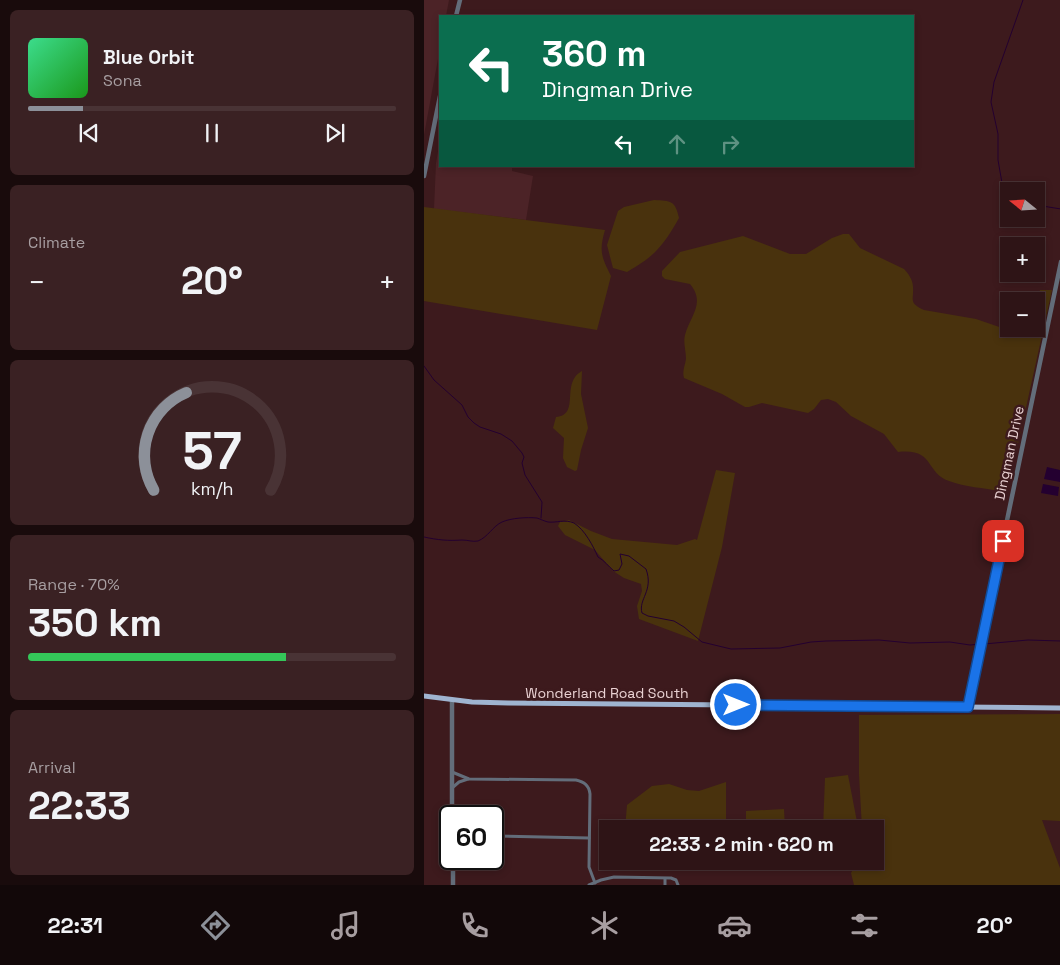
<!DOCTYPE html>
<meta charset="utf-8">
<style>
:root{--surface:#2e1416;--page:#3a2123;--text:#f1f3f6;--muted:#a79ea1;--line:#493335;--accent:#8c9099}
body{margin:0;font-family:"Space Grotesk",sans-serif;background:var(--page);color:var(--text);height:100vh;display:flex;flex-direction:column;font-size:19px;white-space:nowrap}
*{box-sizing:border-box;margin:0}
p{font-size:16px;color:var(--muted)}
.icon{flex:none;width:28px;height:28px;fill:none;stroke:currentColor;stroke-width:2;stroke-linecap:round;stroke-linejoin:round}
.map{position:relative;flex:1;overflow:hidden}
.drawer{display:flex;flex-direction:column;gap:10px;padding:10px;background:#190b0c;width:424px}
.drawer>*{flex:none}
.hud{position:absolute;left:15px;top:15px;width:475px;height:152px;border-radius:0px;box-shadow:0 2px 8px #0003,0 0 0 1px var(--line);background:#0b6e4f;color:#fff;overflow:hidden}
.needle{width:32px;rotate:288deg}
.buttons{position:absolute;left:576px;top:182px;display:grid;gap:10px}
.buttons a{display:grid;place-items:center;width:45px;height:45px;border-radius:0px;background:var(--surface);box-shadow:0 2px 8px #0003,0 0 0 1px var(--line);font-size:25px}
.speed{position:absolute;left:15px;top:805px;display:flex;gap:10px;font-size:25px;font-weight:700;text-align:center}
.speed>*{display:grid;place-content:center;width:65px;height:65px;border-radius:50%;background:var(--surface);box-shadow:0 2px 8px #0003,0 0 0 1px var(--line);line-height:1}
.speed .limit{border:2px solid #111;border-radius:8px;background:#fff;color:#111}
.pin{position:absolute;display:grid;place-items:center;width:42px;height:42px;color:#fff;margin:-21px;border-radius:10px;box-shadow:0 2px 8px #0006}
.me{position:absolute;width:55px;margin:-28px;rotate:90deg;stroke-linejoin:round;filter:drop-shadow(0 0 4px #0008)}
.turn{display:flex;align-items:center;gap:18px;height:105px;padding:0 20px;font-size:22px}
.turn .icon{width:65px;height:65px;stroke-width:2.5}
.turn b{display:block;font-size:35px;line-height:42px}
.lanes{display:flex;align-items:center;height:48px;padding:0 20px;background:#0003;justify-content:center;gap:25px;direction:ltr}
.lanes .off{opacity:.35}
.big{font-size:38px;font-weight:700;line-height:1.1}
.drawer .card{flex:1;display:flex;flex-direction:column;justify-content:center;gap:8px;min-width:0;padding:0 18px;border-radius:8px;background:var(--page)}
.drawer .dial{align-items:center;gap:0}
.dial svg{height:130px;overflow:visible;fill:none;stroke:var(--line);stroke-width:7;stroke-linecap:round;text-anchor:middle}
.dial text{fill:var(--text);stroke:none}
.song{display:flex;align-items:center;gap:15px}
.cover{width:60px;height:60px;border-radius:8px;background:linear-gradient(135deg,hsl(150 70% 55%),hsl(120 70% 35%))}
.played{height:5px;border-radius:2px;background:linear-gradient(90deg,var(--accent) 15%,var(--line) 15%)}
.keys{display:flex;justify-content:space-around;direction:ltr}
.heat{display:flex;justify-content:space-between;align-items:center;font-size:28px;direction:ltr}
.charge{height:8px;border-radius:4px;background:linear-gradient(90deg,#34c759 70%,var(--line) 0)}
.trip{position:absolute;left:175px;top:820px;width:285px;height:50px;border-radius:0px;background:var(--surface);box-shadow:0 2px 8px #0003,0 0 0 1px var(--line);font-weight:700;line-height:50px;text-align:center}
.tab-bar{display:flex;height:80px;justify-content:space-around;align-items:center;background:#120809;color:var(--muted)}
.tab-bar .icon{width:35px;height:35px}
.tab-bar .current{color:var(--accent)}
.tab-bar b{font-size:22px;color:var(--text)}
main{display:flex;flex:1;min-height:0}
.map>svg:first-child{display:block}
.built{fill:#4c2327}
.green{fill:#49320d}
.water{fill:#240030}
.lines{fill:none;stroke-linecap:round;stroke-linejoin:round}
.stream{stroke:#240030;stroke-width:1}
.minor{stroke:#636d7a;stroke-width:3}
.tertiary{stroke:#636d7a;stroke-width:4.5}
.primary{stroke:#9fb4d0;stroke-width:5}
.route-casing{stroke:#114b97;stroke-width:12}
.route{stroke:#1a73e8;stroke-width:9}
.labels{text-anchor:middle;stroke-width:5;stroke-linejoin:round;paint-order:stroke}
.street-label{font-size:14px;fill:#ead2d3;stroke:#3d1a1d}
</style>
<main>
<section class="drawer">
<div class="card">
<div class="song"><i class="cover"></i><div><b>Blue Orbit</b><p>Sona</p></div></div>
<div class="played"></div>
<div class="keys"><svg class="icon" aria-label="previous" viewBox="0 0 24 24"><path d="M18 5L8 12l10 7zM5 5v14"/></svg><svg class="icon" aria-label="pause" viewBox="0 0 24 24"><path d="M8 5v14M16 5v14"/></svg><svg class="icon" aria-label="next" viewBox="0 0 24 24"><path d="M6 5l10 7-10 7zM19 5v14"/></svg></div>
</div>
<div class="card"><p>Climate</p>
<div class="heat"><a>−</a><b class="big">20°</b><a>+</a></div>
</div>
<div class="card dial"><svg viewBox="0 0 100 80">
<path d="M14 69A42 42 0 1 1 86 69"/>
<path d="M14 69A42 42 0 0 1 34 9" stroke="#8c9099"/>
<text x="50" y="56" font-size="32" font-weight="700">57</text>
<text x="50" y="72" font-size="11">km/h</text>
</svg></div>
<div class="card"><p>Range · 70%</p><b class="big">350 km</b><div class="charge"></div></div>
<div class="card"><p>Arrival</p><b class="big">22:33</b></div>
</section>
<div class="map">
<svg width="637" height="885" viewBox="0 0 637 885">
<rect width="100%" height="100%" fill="#3d1a1d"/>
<g class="built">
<polygon points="0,0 25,0 22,16 16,16 16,48 0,135"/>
<polygon points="16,140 16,166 88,166 88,171 109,176 102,220 10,209 12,163"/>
</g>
<g class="green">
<path d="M230 200C247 201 251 200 255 218 239 246 231 256 203 272L189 268 183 245 194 211 200 207Z"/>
<path d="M0 207 181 230C175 251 177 256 187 276L173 330 0 301Z"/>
<path d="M419 234H425L436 248 480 269C484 273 489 280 489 287 490 300 484 303 500 310L552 319 587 331 593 329H612V301L616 290H628L584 489 576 491C560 488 541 487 525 481 501 473 511 448 474 452L460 434 427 416 412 402 404 399 397 400 390 409 384 413 338 403 325 407H321L298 394 260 378C258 371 261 366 262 359 262 351 259 342 261 335 266 316 282 303 266 284L241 279 238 276V271L256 252 319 236 366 254H382L408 238Z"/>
<path d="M158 371 157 394 164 428 157 450 153 470 151 471 143 467 139 458 140 438 129 428 132 417C157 415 136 383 158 371Z"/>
<polygon points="292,470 311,473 298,547 274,641 215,619 213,606 218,591 217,584 200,578 189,571 171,550 141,535 134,526 136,522 145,520 167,531 188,539 253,545 271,539 273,540"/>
<polygon points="636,714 636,821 618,820 636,868 636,885 430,885 427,873 432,863 451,861 451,829 438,829 435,774 435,715"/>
<polygon points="424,775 434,827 420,829 399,829 401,778"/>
<polygon points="302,782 302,829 201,829 203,805 228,786 245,784 263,790 275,791"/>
<polygon points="360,809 361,829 322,829 322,811"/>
</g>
<g class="water">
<polygon points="623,467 636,470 636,482 620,479"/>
<polygon points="619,484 635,487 634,496 617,493"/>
</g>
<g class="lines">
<g class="stream">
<polyline points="585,192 578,183 574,160 574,134 567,102 570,82 599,0"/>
<polyline points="612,205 637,209"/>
<polyline points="0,366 10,380 38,405 44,417 50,423 56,427 77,434 88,441 98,453 100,457 98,463 101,475 118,502 117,518"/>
<path d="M0 537C14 540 24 541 38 540 44 540 48 542 54 541 64 537 69 526 78 522 87 518 103 517 113 518 116 519 120 521 124 522 132 523 141 519 150 523 161 530 169 546 174 557 181 561 184 566 190 571L195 570 198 564 196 554 205 556 222 569C230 591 214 599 218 613L224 616 250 621 260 627 278 642 307 649 356 648 387 642 402 641 455 640 486 643 526 642 546 645 556 644"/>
<polyline points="560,644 604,640 637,641"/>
</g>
<g class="minor">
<path d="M28 772 45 779 152 780C160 782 165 785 166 794L165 867 171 883"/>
<polyline points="28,788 35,782 44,779"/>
<polyline points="69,836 165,838"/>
<polyline points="241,879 241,885"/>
<polyline points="165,885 177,880 190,877 247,878 252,880 254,885"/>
</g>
<g class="tertiary">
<polyline points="32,16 36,0"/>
<polyline points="0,176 16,96"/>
<polyline points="28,700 28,816"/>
<polyline points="544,707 637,262"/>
<polyline points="29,859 29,885"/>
</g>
<polyline class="primary" points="0,696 48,702 84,703 637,708"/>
</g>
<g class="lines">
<defs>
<polyline id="route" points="312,705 544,707 579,541"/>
</defs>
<use href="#route" class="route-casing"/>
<use href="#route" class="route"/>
</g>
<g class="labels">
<g class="street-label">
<text transform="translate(585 453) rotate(-78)" y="5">Dingman Drive</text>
<text x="183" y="698">Wonderland Road South</text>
</g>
</g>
</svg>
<div class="buttons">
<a><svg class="needle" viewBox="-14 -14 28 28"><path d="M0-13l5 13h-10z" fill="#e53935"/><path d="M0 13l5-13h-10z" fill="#a79ea1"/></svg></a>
<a>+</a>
<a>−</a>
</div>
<div class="speed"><div class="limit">60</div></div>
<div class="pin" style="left:579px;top:541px;background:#d93025"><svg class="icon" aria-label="arrive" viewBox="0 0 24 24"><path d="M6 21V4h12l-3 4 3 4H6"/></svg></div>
<svg class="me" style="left:312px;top:705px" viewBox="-20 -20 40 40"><circle r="17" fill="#1a73e8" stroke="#fff" stroke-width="3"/><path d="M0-11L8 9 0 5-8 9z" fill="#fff"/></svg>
<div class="trip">22:33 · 2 min · 620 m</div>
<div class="hud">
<div class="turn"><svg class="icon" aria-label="left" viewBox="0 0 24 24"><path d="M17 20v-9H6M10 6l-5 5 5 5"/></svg><div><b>360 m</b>Dingman Drive</div></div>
<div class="lanes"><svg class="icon" aria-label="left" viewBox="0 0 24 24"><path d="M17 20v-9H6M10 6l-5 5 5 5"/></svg><svg class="icon off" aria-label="ahead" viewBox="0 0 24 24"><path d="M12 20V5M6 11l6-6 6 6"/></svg><svg class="icon off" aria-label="right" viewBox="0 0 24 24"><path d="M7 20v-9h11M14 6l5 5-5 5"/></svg></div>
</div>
</div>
</main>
<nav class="tab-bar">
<b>22:31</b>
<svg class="icon current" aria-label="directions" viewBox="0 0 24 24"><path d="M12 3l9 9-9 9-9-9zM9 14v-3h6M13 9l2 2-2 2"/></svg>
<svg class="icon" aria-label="music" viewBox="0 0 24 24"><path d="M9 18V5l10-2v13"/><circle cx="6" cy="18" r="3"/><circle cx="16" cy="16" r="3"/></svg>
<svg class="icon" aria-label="phone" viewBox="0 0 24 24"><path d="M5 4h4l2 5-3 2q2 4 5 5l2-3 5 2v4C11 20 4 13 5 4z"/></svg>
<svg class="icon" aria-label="climate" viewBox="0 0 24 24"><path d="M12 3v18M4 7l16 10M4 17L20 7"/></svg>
<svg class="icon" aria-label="car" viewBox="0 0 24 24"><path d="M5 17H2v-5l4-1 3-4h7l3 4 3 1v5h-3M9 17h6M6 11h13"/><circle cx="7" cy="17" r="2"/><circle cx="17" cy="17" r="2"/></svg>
<svg class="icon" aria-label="filters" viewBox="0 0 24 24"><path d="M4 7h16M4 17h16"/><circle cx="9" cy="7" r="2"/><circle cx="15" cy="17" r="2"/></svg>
<b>20°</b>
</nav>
